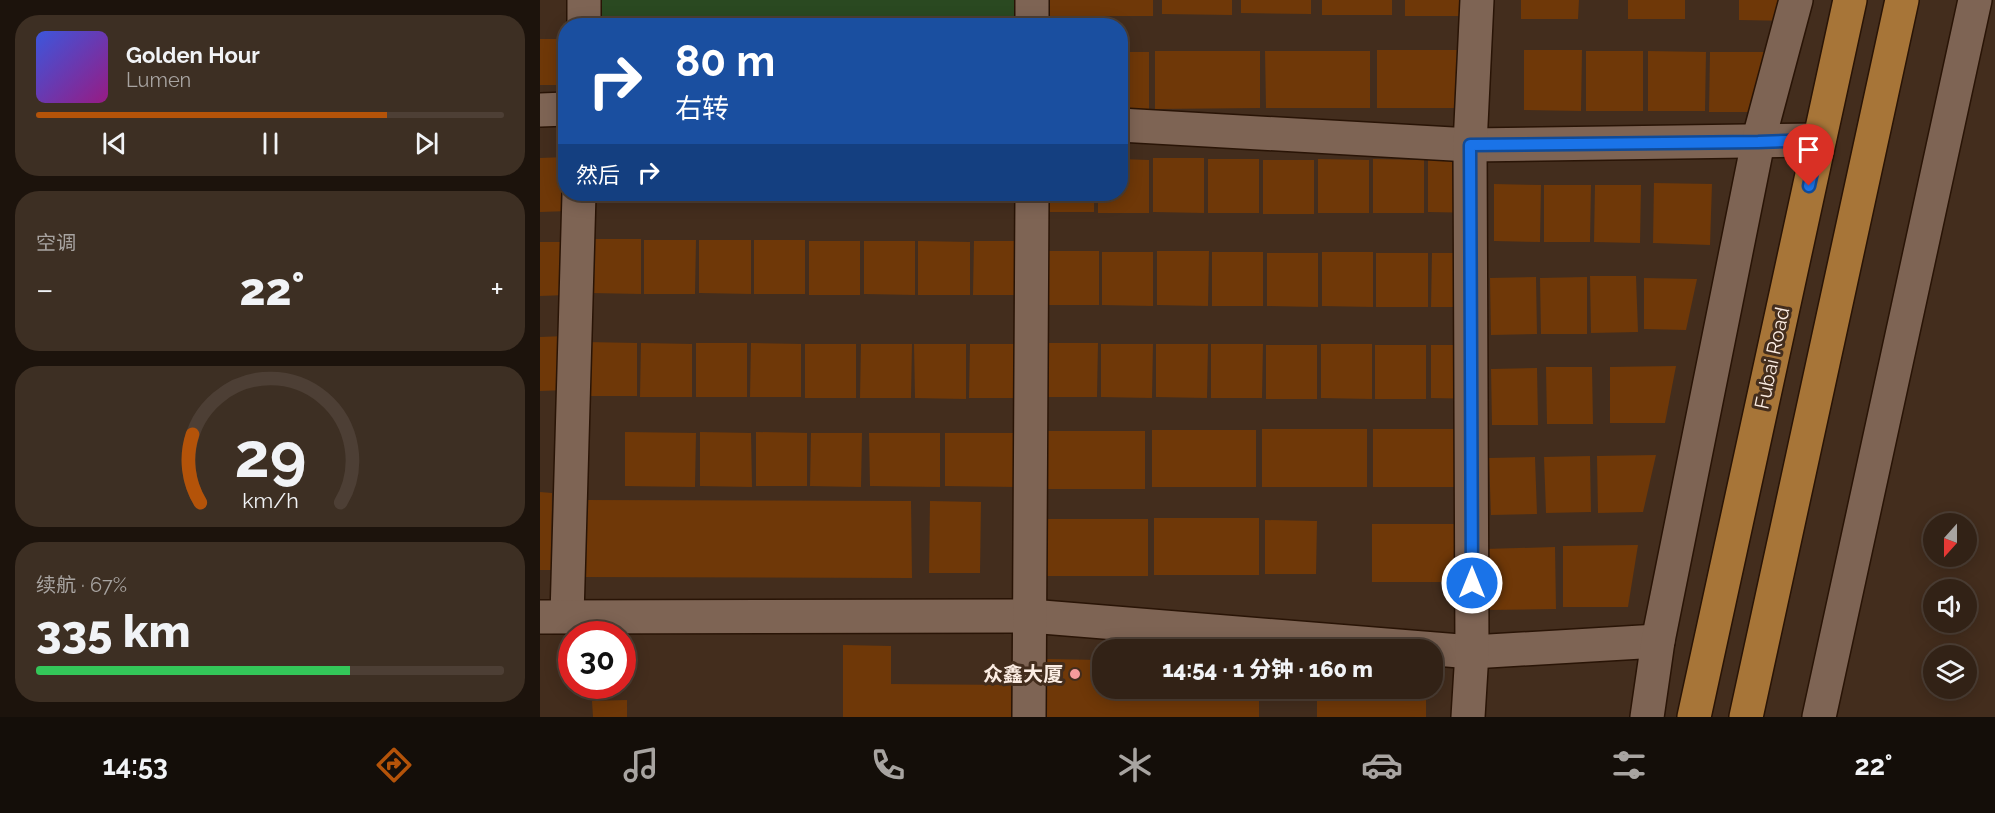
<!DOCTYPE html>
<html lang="zh">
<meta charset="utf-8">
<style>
:root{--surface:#322216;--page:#3d2f23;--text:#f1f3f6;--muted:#a8a4a1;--line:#4d3f35;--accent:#b45309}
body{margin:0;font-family:Raleway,"Noto Sans SC",sans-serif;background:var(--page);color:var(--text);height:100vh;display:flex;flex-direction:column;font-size:22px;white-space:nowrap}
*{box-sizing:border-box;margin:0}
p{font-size:20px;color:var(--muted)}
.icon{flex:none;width:33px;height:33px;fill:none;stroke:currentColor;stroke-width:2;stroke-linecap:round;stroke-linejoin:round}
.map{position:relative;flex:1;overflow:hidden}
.sheet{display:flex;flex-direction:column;gap:15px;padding:15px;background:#1c130c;width:540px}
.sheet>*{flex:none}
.hud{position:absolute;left:18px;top:18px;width:570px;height:183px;border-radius:24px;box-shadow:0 3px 15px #0003,0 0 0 2px var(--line);background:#1a4fa0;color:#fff;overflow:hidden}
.needle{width:39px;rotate:201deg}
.fabs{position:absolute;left:1383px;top:513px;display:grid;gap:12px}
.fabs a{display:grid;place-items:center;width:54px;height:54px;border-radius:50%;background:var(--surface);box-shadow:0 3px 15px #0003,0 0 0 2px var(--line);font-size:30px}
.speed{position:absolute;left:18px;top:621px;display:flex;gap:12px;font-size:30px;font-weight:700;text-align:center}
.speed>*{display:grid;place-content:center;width:78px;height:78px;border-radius:50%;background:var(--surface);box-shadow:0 3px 15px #0003,0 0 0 2px var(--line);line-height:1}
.speed .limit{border:9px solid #d22;background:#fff;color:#111}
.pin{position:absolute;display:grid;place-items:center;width:51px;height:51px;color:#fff;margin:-62px -26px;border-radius:50% 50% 50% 0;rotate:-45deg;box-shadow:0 0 6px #0007}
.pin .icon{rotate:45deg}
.me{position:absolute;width:66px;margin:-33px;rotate:0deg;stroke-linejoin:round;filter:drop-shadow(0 0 4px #0008)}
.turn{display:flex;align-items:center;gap:21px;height:126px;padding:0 18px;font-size:27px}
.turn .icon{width:78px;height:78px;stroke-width:2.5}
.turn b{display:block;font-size:42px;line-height:51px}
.then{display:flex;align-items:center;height:57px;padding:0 18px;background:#0003;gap:12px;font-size:22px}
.big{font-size:45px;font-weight:800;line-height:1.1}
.sheet .tile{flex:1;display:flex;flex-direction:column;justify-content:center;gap:9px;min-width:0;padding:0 21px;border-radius:24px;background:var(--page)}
.sheet .dial{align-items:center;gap:0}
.dial svg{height:156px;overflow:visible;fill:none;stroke:var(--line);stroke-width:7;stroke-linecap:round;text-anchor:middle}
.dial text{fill:var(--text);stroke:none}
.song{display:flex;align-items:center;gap:18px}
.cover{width:72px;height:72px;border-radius:9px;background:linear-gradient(135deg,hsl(230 70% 55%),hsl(310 70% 35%))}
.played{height:6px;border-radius:3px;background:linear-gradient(90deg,var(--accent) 75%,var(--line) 75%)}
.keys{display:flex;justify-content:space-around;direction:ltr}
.heat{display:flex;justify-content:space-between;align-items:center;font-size:33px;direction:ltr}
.charge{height:9px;border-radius:4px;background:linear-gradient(90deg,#34c759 67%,var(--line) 0)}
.trip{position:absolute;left:552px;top:639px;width:351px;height:60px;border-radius:24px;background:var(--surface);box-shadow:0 3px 15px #0003,0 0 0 2px var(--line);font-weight:800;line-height:60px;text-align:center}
.dock{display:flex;height:96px;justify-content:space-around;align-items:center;background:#140e09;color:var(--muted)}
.dock .icon{width:42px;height:42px}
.dock .current{color:var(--accent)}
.dock b{font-size:27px;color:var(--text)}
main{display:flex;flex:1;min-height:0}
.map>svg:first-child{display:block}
.green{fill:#2a4921}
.building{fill:#6f3808}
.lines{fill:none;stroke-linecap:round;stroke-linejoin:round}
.minor-casing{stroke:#291406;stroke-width:36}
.major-casing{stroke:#291406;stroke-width:36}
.minor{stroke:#7e6454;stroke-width:33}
.major{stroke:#a77538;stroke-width:33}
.route-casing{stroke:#114b97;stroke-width:15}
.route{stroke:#1a73e8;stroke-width:10}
.poi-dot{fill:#f59b9c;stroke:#432d1d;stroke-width:2}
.labels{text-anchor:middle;stroke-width:6;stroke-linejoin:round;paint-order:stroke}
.street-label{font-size:20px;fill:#fcede3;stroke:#432d1d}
.poi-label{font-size:20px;font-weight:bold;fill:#fcede3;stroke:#432d1d;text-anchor:end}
</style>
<main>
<section class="sheet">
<div class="tile">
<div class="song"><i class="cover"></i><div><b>Golden Hour</b><p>Lumen</p></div></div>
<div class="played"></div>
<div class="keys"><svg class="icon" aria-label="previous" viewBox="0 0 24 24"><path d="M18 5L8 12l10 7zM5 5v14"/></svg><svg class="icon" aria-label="pause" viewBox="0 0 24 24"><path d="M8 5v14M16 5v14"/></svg><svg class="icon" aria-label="next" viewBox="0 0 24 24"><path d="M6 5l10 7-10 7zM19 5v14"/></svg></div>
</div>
<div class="tile"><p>空调</p>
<div class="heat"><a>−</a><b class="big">22°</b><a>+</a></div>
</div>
<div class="tile dial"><svg viewBox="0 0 100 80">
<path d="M14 69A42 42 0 1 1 86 69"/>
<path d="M14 69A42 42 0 0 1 10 34" stroke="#b45309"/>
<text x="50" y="56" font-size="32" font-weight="700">29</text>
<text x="50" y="72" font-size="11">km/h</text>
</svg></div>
<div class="tile"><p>续航 · 67%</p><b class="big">335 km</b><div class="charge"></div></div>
</section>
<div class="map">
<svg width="1455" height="717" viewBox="0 0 1455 717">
<rect width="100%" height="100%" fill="#432d1d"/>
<rect class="green" x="61" y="0" width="414" height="25"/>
<g class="building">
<rect x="509" y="0" width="104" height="16"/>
<polygon points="622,0 692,0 692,15 622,14"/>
<polygon points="701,0 771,0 771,14 701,13"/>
<rect x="782" y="0" width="70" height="15"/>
<rect x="865" y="0" width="70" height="16"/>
<polygon points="981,0 1039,0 1038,19 981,19"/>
<rect x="1088" y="0" width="57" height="19"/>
<polygon points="1199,0 1257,0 1257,21 1199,20"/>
<polygon points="0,39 24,39 25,85 0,85"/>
<rect x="837" y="50" width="104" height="58"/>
<polygon points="984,50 1042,50 1041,111 984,110"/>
<polygon points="615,51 720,51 720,108 615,109"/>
<polygon points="725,51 830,51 830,108 726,108"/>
<rect x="1046" y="51" width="57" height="60"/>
<polygon points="1108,51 1166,52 1165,111 1108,111"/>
<rect x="580" y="52" width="29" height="57"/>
<polygon points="1170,52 1227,52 1227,112 1169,112"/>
<polygon points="26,157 26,194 29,211 0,212 0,158"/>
<polygon points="613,158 664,158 664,213 613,212"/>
<polygon points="580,159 609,160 609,213 558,213 558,194 580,194"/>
<rect x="668" y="159" width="51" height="54"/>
<polygon points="778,159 829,160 829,213 778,213"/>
<polygon points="833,159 884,160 884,213 833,213"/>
<polygon points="888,159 939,159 939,213 888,212"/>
<rect x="723" y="160" width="51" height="54"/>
<polygon points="1114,183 1172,184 1170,245 1113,243"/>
<polygon points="954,184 1001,185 1000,242 954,241"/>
<polygon points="1004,185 1051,185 1050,242 1004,242"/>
<polygon points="1055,185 1101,185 1100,243 1054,242"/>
<rect x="45" y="194" width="51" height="7"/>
<rect x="100" y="194" width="51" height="7"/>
<polygon points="155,194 206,194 206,201 155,200"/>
<polygon points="210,194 261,194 261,202 210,201"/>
<rect x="265" y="194" width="51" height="8"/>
<rect x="320" y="194" width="51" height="7"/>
<rect x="375" y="194" width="51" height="7"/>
<polygon points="430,194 481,194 481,201 430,200"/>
<rect x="503" y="194" width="51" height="18"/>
<polygon points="49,239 101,239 101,294 50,293"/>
<polygon points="104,240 156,240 155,294 104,294"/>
<polygon points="159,240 211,240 211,294 159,293"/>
<rect x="214" y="240" width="51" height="54"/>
<rect x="269" y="241" width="51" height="54"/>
<polygon points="324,241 375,241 375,295 324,294"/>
<polygon points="378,241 430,242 430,295 378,295"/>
<polygon points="434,241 485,241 485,295 433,295"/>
<polygon points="0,242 25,242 27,295 0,296"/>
<polygon points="507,251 559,251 559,305 508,305"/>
<polygon points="617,251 669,251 668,306 617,305"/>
<polygon points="562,252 613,252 613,306 562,305"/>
<rect x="672" y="252" width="51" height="54"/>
<polygon points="782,252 833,252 833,307 782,306"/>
<polygon points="727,253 778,253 778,307 727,306"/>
<rect x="836" y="253" width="52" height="54"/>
<polygon points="892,253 943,253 943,307 891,307"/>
<polygon points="1050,276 1096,276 1098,332 1051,333"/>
<polygon points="996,277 997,334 951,335 950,278"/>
<polygon points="1047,277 1047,334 1001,334 1000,278"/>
<polygon points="1104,278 1157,279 1146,330 1104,329"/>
<polygon points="25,336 27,390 0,391 0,337"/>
<polygon points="46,342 97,343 97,396 46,396"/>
<polygon points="101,343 152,344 152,397 100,397"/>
<rect x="156" y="343" width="51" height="54"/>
<polygon points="211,343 261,344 261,397 210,397"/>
<polygon points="506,343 558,343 557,397 506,397"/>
<rect x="265" y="344" width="51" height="54"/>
<polygon points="321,344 372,344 371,398 320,398"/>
<polygon points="374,344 426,344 426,399 375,398"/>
<polygon points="430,344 481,344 481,398 429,398"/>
<polygon points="561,344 613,344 612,398 561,397"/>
<polygon points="616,344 668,344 667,398 616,397"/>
<polygon points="671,344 723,344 722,398 671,398"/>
<polygon points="781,344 832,344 832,399 781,398"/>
<rect x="726" y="345" width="51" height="54"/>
<rect x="835" y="345" width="51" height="54"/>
<polygon points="891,345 942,345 942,399 891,398"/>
<polygon points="1136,366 1125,423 1070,423 1070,367"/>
<polygon points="1006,367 1052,367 1053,424 1007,424"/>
<polygon points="997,368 998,425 952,425 951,369"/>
<rect x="722" y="429" width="105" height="58"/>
<rect x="833" y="429" width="105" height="58"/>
<rect x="612" y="430" width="104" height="57"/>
<polygon points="500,431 605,431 605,489 501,489"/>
<polygon points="85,432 156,433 155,487 85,486"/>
<polygon points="160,432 211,433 212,487 160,486"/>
<polygon points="216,432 267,433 267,486 216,486"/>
<polygon points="271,433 322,433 321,487 270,486"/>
<polygon points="329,433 400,433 400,487 330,486"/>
<polygon points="405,433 476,433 476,487 405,486"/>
<polygon points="1116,455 1103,512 1058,513 1057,456"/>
<polygon points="1050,456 1051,512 1006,513 1004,457"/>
<polygon points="995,457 997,514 951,515 949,458"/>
<polygon points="0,492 12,493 11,570 0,570"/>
<polygon points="40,500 371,501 372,578 41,577"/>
<polygon points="390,501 441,502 440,573 389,573"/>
<rect x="614" y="518" width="105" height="57"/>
<rect x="503" y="519" width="105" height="57"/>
<polygon points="725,520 777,521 776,574 725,574"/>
<rect x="832" y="524" width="104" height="58"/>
<polygon points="1098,545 1088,607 1023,607 1023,546"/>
<polygon points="1015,547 1016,609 946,610 945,549"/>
<polygon points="303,645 351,646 351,684 474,685 473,717 303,717"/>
<polygon points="507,659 562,660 562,688 719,688 719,717 507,717"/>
<rect x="777" y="688" width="109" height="29"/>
<polygon points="87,700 87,717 53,717 52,701"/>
</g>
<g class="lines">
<defs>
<g id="minor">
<polyline points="44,26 44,0"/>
<polyline points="492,26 492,0"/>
<polyline points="0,110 26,109"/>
<polyline points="580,125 930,145 1279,140"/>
<polyline points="27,616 39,194"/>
<polyline points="0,617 490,616 932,652 1118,641"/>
<polyline points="489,717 492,194"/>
<polyline points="928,717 932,652 930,145 937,0"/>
<polyline points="1107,717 1118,641 1218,142 1256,0"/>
<polyline points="1279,717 1435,0"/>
</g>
<g id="major">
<polyline points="1154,717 1310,0"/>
<polyline points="1206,717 1362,0"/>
</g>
</defs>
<use href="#minor" class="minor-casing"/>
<use href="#major" class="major-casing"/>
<use href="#minor" class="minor"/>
<use href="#major" class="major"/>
</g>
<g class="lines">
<defs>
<polyline id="route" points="932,583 930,145 1218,142 1279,140 1269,186"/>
</defs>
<use href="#route" class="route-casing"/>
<use href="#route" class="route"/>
</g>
<circle class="poi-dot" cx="535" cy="674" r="6"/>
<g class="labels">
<g class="street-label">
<text transform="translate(1232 358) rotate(-78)" y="7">Fubai Road</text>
</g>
<g class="poi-label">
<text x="523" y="681">众鑫大厦</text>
</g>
</g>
</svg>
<div class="fabs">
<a><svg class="needle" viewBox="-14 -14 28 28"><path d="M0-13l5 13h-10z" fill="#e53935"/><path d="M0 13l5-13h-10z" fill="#a8a4a1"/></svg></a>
<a><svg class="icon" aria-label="sound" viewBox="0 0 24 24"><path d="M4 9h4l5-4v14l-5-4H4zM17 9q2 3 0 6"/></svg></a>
<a><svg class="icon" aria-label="layers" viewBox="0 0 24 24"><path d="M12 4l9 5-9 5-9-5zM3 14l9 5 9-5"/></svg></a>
</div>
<div class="speed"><div class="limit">30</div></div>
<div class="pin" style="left:1269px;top:186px;background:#d93025"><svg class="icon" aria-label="arrive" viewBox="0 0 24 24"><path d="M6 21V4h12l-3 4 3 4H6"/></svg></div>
<svg class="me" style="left:932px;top:583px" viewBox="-20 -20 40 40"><circle r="17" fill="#1a73e8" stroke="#fff" stroke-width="3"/><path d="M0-11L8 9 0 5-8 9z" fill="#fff"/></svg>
<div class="trip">14:54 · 1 分钟 · 160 m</div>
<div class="hud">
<div class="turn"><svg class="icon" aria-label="right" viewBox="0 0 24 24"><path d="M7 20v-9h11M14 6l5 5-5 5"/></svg><div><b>80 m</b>右转</div></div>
<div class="then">然后<svg class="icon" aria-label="right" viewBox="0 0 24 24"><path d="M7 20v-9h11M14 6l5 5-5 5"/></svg></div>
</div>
</div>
</main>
<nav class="dock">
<b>14:53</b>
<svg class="icon current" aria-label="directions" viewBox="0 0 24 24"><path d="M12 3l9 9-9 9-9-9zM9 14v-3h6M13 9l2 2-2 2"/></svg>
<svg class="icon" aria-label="music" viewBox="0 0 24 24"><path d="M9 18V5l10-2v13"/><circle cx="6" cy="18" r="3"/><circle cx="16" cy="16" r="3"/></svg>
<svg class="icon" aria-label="phone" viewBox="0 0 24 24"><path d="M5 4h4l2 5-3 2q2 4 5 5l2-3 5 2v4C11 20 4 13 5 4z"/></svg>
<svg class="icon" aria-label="climate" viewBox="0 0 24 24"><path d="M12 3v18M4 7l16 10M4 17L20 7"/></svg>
<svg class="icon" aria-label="car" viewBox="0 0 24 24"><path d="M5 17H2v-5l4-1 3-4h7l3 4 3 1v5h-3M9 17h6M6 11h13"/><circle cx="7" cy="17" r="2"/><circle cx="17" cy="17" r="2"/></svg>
<svg class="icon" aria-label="filters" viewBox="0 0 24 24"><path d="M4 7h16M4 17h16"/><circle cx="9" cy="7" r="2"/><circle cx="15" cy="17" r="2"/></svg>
<b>22°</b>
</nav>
